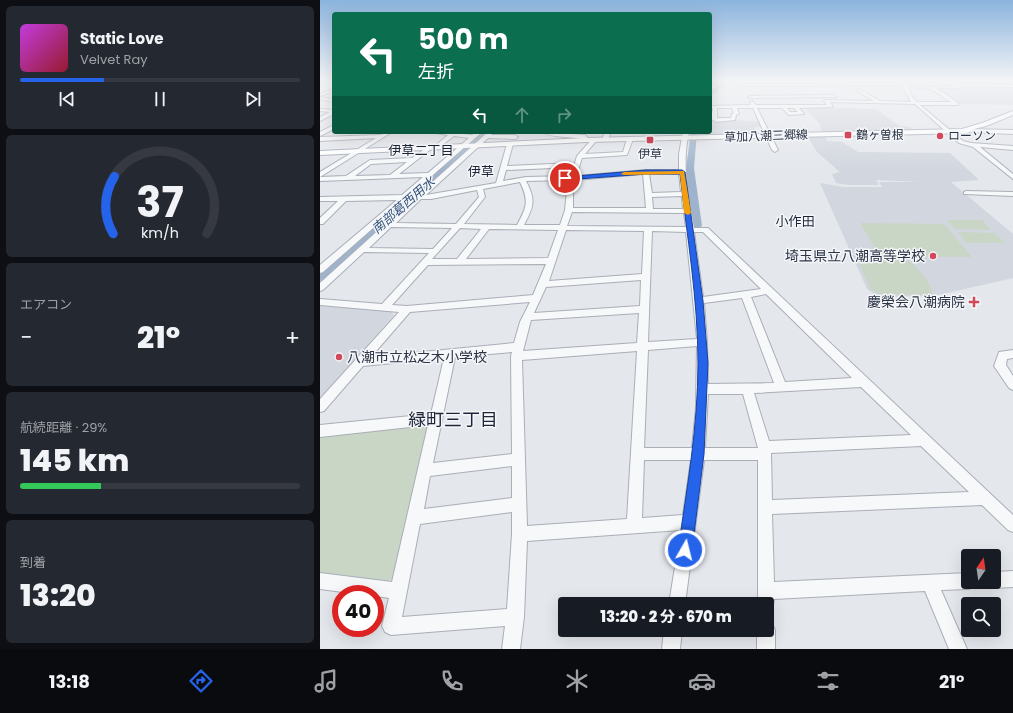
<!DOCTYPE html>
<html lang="ja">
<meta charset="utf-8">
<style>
:root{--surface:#171b24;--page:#242831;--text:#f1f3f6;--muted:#9ea1a6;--line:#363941;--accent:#2563eb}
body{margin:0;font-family:Poppins,"Noto Sans JP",sans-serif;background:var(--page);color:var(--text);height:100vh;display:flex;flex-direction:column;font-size:15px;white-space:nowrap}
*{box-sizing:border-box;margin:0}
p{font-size:13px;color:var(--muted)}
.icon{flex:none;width:22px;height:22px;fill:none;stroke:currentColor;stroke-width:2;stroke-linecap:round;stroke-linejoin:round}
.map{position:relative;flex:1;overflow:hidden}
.side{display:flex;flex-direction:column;gap:6px;padding:6px;background:#0d0f14;width:320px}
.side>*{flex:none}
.top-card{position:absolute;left:12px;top:12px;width:380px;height:122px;border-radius:4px;box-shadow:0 4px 16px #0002;background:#0b6e4f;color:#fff;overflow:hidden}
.needle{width:26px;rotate:13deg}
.buttons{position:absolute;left:641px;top:549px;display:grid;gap:8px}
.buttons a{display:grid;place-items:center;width:40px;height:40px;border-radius:4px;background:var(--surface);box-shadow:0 4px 16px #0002;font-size:20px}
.speed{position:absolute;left:12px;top:585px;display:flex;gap:8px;font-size:20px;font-weight:700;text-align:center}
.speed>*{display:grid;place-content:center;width:52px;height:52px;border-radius:50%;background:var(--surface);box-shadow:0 4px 16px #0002;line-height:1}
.speed .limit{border:6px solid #d22;background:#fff;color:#111}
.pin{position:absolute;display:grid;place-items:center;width:34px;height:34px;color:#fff;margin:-17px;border:2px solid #fff;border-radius:50%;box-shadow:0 1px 4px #0007}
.me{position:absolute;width:44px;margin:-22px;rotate:8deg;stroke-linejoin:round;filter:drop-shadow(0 0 3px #0008)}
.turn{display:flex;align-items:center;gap:14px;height:84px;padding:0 20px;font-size:18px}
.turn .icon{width:52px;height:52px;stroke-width:2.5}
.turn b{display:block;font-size:28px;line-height:34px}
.lanes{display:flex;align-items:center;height:38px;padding:0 20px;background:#0003;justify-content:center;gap:20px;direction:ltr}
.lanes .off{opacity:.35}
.big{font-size:30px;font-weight:800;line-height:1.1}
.side .tile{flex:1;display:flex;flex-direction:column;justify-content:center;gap:6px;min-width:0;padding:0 14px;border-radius:6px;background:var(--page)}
.side .dial{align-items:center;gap:0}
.dial svg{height:104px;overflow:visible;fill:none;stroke:var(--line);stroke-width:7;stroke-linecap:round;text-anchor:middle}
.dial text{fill:var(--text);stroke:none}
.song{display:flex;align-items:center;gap:12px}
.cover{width:48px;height:48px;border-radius:6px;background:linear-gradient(135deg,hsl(290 70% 55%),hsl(350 70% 35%))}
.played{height:4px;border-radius:2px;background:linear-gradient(90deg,var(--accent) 30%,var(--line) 30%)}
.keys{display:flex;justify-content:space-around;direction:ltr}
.heat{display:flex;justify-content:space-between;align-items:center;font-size:22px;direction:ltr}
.charge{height:6px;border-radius:3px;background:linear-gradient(90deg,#34c759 29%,var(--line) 0)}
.trip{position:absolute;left:238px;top:597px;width:216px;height:40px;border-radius:4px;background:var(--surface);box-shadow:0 4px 16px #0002;font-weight:800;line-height:40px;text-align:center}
.dock{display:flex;height:64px;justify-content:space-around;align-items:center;background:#090b0e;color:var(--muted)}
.dock .icon{width:28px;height:28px}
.dock .selected{color:var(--accent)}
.dock b{font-size:18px;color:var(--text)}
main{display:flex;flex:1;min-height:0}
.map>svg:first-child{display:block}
.built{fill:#d2d6de}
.green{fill:#c9d6c5}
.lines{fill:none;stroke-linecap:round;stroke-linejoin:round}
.river{fill:#9fb4cc;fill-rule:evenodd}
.minor-casing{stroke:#a9aeb7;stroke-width:2}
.major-casing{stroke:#a3abb8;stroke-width:2}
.minor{fill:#f7f8fa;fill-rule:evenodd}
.major{fill:#fff;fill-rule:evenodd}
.route{fill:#2563eb;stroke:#184099}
.slow{fill:#f59e0b}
.poi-dot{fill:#d1495b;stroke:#f4f6f9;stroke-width:1.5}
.labels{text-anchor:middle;stroke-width:3;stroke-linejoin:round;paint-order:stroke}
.far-poi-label{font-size:12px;fill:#2b3445;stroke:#f4f6f9;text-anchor:start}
.far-street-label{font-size:12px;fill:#2b3445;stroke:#f4f6f9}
.far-neighbourhood-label{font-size:13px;fill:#1d2536;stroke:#f4f6f9}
.far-quarter-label{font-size:13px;fill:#1d2536;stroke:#f4f6f9}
.far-water-label{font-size:13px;font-style:italic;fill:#34527a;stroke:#f4f6f9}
.poi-label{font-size:14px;fill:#2b3445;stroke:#f4f6f9;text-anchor:end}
.near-neighbourhood-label{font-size:18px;fill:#1d2536;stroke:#f4f6f9}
</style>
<main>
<section class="side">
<div class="tile">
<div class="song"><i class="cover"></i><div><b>Static Love</b><p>Velvet Ray</p></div></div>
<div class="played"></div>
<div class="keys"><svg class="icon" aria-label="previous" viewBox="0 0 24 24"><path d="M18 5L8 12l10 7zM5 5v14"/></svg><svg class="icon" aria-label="pause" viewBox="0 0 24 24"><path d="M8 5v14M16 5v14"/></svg><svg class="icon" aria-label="next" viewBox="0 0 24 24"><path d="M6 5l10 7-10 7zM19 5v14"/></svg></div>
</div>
<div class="tile dial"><svg viewBox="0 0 100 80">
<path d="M14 69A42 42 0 1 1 86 69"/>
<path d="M14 69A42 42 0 0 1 15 25" stroke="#2563eb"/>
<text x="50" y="56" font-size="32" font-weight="700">37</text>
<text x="50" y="72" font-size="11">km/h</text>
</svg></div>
<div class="tile"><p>エアコン</p>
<div class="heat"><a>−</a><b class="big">21°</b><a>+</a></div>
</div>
<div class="tile"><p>航続距離 · 29%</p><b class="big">145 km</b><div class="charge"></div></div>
<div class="tile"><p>到着</p><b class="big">13:20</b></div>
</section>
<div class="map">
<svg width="693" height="649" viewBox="0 0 693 649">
<rect width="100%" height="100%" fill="#e4e7ec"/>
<g class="built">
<polygon points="639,85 693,86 693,105 639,104 614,88 640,87"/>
<polygon points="484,107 556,109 579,126 590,127 594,130 508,132 501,131 500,124"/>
<polygon points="390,120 415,120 440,122 443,127 434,127 438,134 376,136 378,132 390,132"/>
<polygon points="505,136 507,141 522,142 538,152 630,153 659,180 631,182 693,234 693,278 614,296 558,297 547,289 500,183 523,187 562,187 559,182 601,182 556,180 559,185 529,185 516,183 512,174 520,172 497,152 488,137"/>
<polygon points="0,306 71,311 74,315 0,399"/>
</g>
<g class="green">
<polygon points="627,220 662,220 671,230 635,229"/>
<path d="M540 223 624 224 652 257 561 256C567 258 576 258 583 259 597 263 610 282 613 295L559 294 550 289 536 255 560 256Z"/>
<polygon points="638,232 674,233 685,243 647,243"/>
<polygon points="111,425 75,577 64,584 0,575 0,435"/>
</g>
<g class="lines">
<g class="river">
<polygon points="402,80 408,80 390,97 390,92"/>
<polygon points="161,132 168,132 4,280 0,281 0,271"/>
<polygon points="371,132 377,132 374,168 382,226 377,229 372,226 366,168"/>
</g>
<defs>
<g id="minor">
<polygon points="8,80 13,80 0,85 0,83"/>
<polygon points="400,80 404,80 390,91 390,88"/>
<path d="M580 80H584L586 85 609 87 634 86 636 84 693 85V87L641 86 639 88H616L638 103V105H600L643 141 651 143 693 146V150L660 147 693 174V179L653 147 639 143 595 104 510 102 513 107 479 108 484 114 469 115 462 108H437L458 150 455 152 452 150 433 108H417L419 114 416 115 415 120 396 122 391 119 393 108H390V106L431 105 430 102 432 101 436 105H507L504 101 506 100 554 101 537 91 539 89 560 101 591 102 582 85 423 86 424 84 581 83ZM588 87 611 89 631 102H597L593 98ZM397 108H412L414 113 412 114 411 118H397ZM467 108H474L478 112H470Z"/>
<polygon points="14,89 14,91 0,96 0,94"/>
<polygon points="514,95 516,97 430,98 428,97 430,96"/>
<polygon points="0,97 14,100 14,102 0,99"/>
<polygon points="0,109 14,110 14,114 0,121 0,117 10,112 0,111"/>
<polygon points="14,125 14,129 0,136 0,132"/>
<polygon points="647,129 693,130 693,134 645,132 644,131"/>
<polygon points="65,132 72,132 0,177 0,172 56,138 0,141 0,137 61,135"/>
<path d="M110 132H126L152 135 156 132H162L90 195H98L168 132H174L171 135H195L198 137 195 139 168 138 106 195 176 183 187 144 190 142 193 144 187 166 232 164 254 166 257 156 272 139 277 140 265 154 303 152 307 139 310 137 313 139 307 155 262 158 256 176 326 170H359V154L363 132H369C361 165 369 196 374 228H388L693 515V532L688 530 662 505 452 514 454 582 648 573V582H656L654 587 648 589 621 590 647 649H629L605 591 454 599 452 610 447 612V604H438V460H384L365 604H349L361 530 207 541 204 617 200 649H182L185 626 71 635 65 632 62 626 69 598 55 596V594H38L0 589V573L72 582 108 425 0 437V425L111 414 124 358 43 366 4 411 0 412V399L79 312 0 305V299L62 304 109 253 44 252 3 290 0 291V283L93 199 85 200 3 272 0 273V265L77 200 26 201 3 224H0V218L18 201H0V197L82 195 103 177 0 181V177L26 176 50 160 92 158 109 146 112 148 111 149 79 174 108 173 149 138 134 136 117 149 114 147 115 146 128 135ZM87 162 70 175 35 176 51 164ZM232 168 252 170 250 176 206 177 183 181 186 170ZM323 174 326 208H253V185L255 180ZM329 174H359L361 192 332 193ZM248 180 245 210 240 225H204C214 206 216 200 206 181ZM200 182C209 201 207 207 197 225L144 224 165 197 163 189ZM157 190 159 197 136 224 76 223 101 199H111ZM362 196 363 209H333L332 197ZM252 212 364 213 366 227 247 226ZM71 227 132 228 113 249 49 248ZM140 228 161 229 137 259H112ZM169 229 238 230 228 258 146 259ZM246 230 324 231 322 274 229 281ZM332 231 366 232 377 339 328 342ZM374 232H383L441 289 383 297ZM226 264 213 295 87 306 72 305 108 265ZM321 280 320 306 214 313 226 287ZM446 294 532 378 465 382 431 297ZM422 298 454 383 388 384 387 342 384 303ZM210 302 200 322 194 343 51 357 90 312ZM319 313 317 343 203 351 211 320ZM377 346 376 408 372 448H324L328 350ZM317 351 307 519 207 526 202 360ZM192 352 191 356 192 454 113 463 135 357ZM541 387 591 435 449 441 434 393ZM388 394H423L438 448H385ZM601 446 649 492 452 500 451 453ZM324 460H371L363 515 322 518ZM192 466V498L104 509 110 476ZM192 512V534L187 609 82 617 100 524Z"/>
<path d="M222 132 265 135 270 140 267 142C255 134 236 140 222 132Z"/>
<polygon points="285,132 291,132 288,139 285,141 282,139"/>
<polygon points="646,191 693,192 693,196 644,194 644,192"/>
<polygon points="693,350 693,358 687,359 686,365 693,376 693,390 689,388 674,366 679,352"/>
<polygon points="693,571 693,587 674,588 668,586 667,582 674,582 674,572"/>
<polygon points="447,622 452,624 455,630 455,649 437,649 437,630 447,630"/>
<polygon points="344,630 362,630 360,649 342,649"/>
</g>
<polygon id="major" points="693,111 693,115 666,126 650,130 649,132 647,133 267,142 0,155 0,151 267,138 642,129 662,123"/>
</defs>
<use href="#minor" class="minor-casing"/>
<use href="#major" class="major-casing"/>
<use href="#minor" class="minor"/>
<use href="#major" class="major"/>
</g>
<linearGradient id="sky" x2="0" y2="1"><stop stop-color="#8bb4dd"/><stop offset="0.47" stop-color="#f3f4f6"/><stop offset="1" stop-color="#f3f4f6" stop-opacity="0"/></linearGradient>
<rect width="693" height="171" fill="url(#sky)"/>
<path class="route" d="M326 170H362L365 172 383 301 388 363 384 454 372 550 370 555 365 557 360 555 358 550C367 488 378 426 378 363 378 300 367 236 360 174H326L245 180 242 178 245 177Z"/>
<polygon class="slow" points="364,171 371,213 368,215 364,213 360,174 304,175 301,174 304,172"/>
<g class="poi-dot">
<rect x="524" y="131" width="8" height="8" rx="2"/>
<circle cx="620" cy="136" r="4"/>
<rect x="326" y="136" width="8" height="8" rx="2"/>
<circle cx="613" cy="256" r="4"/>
<path d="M652 296h4v4h4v4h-4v4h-4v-4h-4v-4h4z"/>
<circle cx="19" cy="357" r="4"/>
</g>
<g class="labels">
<g class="far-poi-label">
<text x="536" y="139">鶴ヶ曽根</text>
<text x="628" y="140">ローソン</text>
<text x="330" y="158" text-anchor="middle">伊草</text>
</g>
<g class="far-street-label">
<text transform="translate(446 136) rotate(-2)" y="4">草加八潮三郷線</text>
</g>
<g class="far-neighbourhood-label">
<text x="101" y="155">伊草二丁目</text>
</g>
<g class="far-quarter-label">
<text x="161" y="176">伊草</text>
<text x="475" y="226">小作田</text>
</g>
<g class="far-water-label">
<text transform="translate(83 205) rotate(-41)" y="5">南部葛西用水</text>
</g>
<g class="poi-label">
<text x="605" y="261">埼玉県立八潮高等学校</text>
<text x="645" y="307">慶榮会八潮病院</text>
<text x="27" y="362" text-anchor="start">八潮市立松之木小学校</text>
</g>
<g class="near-neighbourhood-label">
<text x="133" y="426">緑町三丁目</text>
</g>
</g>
</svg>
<div class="buttons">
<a><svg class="needle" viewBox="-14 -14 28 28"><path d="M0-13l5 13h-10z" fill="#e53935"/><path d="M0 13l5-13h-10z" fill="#9ea1a6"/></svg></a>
<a><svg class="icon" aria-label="search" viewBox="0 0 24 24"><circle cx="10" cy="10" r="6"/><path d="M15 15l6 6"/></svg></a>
</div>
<div class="speed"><div class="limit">40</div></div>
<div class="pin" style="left:245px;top:178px;background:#d93025"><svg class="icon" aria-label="arrive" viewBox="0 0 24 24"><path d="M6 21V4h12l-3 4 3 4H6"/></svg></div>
<svg class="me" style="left:365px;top:550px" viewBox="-20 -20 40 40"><circle r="17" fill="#2563eb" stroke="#fff" stroke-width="3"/><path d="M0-11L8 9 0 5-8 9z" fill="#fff"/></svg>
<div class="trip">13:20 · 2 分 · 670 m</div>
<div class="top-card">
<div class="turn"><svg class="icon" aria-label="left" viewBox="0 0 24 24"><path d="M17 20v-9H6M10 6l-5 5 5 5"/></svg><div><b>500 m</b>左折</div></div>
<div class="lanes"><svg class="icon" aria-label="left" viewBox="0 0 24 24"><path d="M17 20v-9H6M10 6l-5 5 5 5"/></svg><svg class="icon off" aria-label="ahead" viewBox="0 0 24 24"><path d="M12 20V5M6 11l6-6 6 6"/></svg><svg class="icon off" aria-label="right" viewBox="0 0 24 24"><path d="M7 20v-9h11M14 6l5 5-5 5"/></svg></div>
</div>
</div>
</main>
<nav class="dock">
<b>13:18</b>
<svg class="icon selected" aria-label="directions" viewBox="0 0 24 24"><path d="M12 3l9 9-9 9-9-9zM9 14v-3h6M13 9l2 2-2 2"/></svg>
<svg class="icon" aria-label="music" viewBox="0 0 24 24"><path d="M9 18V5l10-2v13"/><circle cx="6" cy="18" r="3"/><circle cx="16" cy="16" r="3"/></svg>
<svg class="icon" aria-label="phone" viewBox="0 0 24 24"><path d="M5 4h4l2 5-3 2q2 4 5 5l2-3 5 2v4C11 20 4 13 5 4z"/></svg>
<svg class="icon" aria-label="climate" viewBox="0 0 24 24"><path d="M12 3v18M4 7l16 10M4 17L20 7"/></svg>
<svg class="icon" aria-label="car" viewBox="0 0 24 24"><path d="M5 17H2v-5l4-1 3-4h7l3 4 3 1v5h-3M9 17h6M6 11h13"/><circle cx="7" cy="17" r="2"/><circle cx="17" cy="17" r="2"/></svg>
<svg class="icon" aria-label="filters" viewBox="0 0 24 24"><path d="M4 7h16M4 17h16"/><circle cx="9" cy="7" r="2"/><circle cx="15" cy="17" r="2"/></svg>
<b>21°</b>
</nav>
